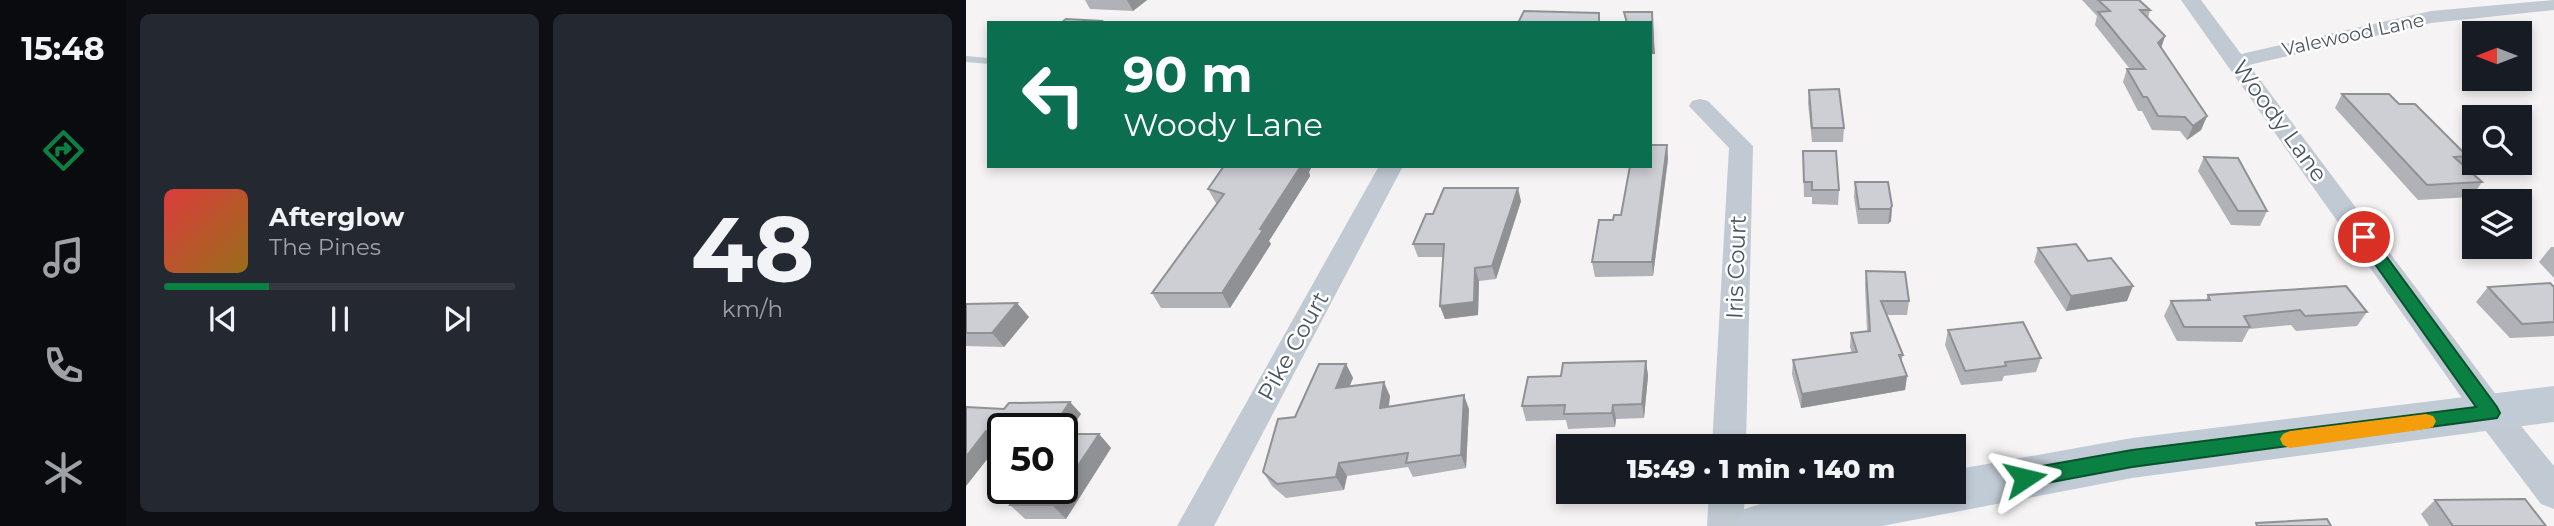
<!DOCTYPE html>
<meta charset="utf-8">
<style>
:root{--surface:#171b24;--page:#242831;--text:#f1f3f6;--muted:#9ea1a6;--line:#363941;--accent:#0b8043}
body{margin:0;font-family:Montserrat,sans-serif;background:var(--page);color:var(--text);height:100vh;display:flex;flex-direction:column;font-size:26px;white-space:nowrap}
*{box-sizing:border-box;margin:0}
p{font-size:23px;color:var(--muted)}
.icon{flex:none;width:38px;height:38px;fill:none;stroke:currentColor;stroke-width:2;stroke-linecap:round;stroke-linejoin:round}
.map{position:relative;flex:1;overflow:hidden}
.sheet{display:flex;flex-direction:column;gap:14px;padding:14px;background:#0d0f14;width:840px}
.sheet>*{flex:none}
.guide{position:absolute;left:21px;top:21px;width:665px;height:147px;border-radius:0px;box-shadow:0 4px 10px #0003;background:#0b6e4f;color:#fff;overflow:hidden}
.needle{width:46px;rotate:270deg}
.tools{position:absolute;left:1496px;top:21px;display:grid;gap:14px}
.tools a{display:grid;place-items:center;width:70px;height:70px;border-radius:0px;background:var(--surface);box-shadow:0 4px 10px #0003;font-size:35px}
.speed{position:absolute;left:21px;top:413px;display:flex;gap:14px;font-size:35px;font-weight:700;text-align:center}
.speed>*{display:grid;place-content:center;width:91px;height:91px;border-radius:50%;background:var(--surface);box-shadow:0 4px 10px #0003;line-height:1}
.speed .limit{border:4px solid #111;border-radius:10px;background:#fff;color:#111}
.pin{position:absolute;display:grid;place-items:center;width:60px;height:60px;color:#fff;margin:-30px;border:4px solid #fff;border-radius:50%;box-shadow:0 2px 7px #0007}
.me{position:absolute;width:77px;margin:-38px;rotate:80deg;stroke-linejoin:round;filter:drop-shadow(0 0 5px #0008)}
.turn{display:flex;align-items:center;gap:24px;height:147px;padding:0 21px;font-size:32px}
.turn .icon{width:91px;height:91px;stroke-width:2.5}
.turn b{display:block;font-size:49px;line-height:60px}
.sheet .card{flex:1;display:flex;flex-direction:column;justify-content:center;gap:10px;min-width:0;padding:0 24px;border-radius:10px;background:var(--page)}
.sheet .dial{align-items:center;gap:0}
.dial b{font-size:91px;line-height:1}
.song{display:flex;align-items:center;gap:21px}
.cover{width:84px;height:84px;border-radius:10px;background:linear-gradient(135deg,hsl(0 70% 55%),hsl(40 70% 35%))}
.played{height:7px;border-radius:4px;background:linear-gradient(90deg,var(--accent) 30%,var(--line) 30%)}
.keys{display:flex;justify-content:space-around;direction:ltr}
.sheet .tiles{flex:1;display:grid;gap:14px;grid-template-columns:repeat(2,1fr)}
.trip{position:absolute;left:590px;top:434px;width:410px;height:70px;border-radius:0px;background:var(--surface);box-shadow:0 4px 10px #0003;font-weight:800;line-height:70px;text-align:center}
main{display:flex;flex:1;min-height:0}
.tabs{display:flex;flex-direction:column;width:126px;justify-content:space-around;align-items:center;background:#090b0e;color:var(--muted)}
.tabs .icon{width:49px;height:49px}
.tabs .on{color:var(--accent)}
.tabs b{font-size:32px;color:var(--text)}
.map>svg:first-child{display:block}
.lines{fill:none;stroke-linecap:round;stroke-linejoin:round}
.lane{fill:#c1cad2;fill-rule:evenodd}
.street{fill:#c1cad2;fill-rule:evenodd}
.secondary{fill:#c1cbd6;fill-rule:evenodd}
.wall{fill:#b0b2b7}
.shaded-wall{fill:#909195}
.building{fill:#cdcfd5;stroke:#909195;stroke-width:2}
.route{fill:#0b8043;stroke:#07532c;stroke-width:2}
.slow{fill:#f59e0b}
.labels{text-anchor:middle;stroke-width:5;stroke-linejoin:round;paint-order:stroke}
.far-street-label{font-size:19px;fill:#4a5661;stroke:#fff}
.street-label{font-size:23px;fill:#4a5661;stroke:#fff}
</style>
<main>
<nav class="tabs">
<b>15:48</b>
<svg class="icon on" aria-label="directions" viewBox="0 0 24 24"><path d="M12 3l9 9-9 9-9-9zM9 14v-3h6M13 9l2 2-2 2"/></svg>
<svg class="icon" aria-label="music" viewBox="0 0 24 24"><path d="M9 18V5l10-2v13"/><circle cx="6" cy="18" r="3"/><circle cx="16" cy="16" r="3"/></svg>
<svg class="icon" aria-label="phone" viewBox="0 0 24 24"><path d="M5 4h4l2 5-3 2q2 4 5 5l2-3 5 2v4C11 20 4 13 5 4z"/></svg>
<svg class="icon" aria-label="climate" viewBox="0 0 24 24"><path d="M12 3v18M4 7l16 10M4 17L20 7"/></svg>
</nav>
<section class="sheet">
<div class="tiles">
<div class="card">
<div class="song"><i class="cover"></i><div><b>Afterglow</b><p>The Pines</p></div></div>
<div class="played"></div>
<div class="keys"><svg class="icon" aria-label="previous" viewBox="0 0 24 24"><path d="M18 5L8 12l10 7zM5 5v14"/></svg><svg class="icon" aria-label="pause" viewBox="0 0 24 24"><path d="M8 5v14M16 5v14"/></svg><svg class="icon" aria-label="next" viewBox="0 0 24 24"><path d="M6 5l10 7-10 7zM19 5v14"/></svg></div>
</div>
<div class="card dial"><b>48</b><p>km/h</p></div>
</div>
</section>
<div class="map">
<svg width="1588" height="526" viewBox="0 0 1588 526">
<rect width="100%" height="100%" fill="#f5f3f3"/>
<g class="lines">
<polygon class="lane" points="0,56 23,58 23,64 0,62"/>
<g class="street">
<polygon points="1215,0 1235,0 1275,54 1465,11 1588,0 1588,10 1465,23 1283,65 1537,404 1588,466 1588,509 1575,504 1513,422"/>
<polygon points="734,99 742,101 787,146 780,446 746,446 763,148 723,106 726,101"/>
<polygon points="413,166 437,166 248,526 211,526"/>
<polygon points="743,492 779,492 777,526 741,526"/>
</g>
<path class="secondary" d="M1588 386V422L1166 478 916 526H769L776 510C843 485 917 492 987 492V470L1166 438Z"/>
</g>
<g class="wall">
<polygon points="119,0 181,0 167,11 124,9"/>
<polygon points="1116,0 1173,0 1184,10 1182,18 1195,48 1241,116 1235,130 1221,140 1214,131 1186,130 1176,111 1172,111 1157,82 1161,69 1164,69 1129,25 1131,16"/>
<polygon points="843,90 878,128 877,142 846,142 842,103"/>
<polygon points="1376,94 1433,104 1501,156 1496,164 1516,182 1506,197 1452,200 1369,108"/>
<polygon points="701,145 702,159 687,276 629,277 626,262 647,220 655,215"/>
<polygon points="837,151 873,190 872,205 846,204 846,197 838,197"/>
<polygon points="1238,157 1301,211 1294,226 1265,225 1232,171"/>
<polygon points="258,166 346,166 343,172 344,176 303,241 305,244 264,308 195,308 186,293 251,204 250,203 242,189"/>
<polygon points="889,182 926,206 925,221 922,224 892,224 888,197"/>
<polygon points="555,201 530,279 513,281 512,315 479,319 474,306 478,257 452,257 447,244 467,214"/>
<polygon points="1585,247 1588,247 1588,278 1573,262"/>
<polygon points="1072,248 1122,261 1161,301 1100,311 1068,262"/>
<polygon points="900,271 943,301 941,315 921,315 937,355 935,362 941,376 939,390 835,408 826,374 827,360 886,353 884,347 885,333 901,331 899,285"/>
<polygon points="1522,287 1588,287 1588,336 1544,338 1510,302"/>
<polygon points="1242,295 1401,312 1391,326 1330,331 1325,325 1283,329 1276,342 1211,341 1198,316 1205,301 1240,300"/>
<polygon points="0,304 63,317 38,347 0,346"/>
<polygon points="982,330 1075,358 1070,372 1038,376 1036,381 995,385 979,345"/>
<polygon points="680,361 682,376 678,418 650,419 649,427 602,429 600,420 560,421 556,406 595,376"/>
<polygon points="380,364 387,378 383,387 424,396 423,407 503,409 500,468 447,477 442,467 381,476 378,490 320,498 306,486 297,472 329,417"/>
<polygon points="104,402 115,414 101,434 133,434 145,448 100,519 59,519 44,505 96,429 37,429 37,444 33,444 0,486 0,407 38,409"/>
<polygon points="1469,500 1580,526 1463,526 1455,514"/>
</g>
<g class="shaded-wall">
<polygon points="161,0 181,0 167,11"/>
<polygon points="686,12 689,54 684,54 684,41"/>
<polygon points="1199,36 1195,49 1192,43"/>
<polygon points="1241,116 1235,130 1221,140 1227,126"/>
<polygon points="701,145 702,159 687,276 686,262"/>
<polygon points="335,166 346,166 343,172 344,176 303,241 305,244 264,308 256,293 294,229"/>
<polygon points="552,188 555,201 530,279 526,266"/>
<polygon points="926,206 925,221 922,224 924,209"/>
<polygon points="509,268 513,281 512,315 479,319 474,306"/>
<polygon points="1167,286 1161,301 1100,311 1105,296"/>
<polygon points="51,303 63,317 38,347 26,333"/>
<polygon points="680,361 682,376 678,418 676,404"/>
<polygon points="380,364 387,378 377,402 370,388"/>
<polygon points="941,376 939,390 835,408 836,394"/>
<polygon points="418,382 424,396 420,422 414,408"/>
<polygon points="498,395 503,409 500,468 495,455"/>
<polygon points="104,402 115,414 96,441 96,429 85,429"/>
<polygon points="647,405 650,419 649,427 646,413"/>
<polygon points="20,431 33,444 0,486 0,457"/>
<polygon points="133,434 145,448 100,519 86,505"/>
<polygon points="373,463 381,476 378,490 370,477"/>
</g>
<g class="building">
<polygon points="1132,0 1173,0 1184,10 1174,10 1199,36 1192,43 1241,116 1227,126 1219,117 1192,116 1181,97 1177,97 1161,69 1179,69 1132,12 1144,11"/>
<polygon points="558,11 633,13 633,23 552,23"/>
<polygon points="658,12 686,12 687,40 684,41 684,23 661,23"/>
<polygon points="100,19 136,21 135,23 95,23"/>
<polygon points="873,89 878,128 846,128 843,90"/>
<polygon points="1376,94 1423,94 1433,104 1449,104 1501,156 1488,157 1516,182 1461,185"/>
<polygon points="684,145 701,145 686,262 626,262 633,220 647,220 648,215 655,215 664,166 684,166"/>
<polygon points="837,151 870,151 873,190 846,190 846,182 838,182"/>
<polygon points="1238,157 1272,158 1301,211 1272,211"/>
<polygon points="258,166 335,166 294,229 297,230 256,293 186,293 258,194 242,189"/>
<polygon points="889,182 922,182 926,206 924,209 893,209"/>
<polygon points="478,188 552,188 526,266 509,268 508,302 474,306 478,244 447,244 460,214 467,214"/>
<polygon points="1110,244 1122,261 1145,258 1167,286 1105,296 1072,248"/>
<polygon points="900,271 939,272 943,301 915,301 937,355 933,355 941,376 836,394 827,360 891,352 885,333 904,331"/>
<polygon points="1584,283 1588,287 1588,322 1556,324 1522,287"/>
<polygon points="1380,286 1401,312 1339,316 1334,310 1278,316 1284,327 1218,327 1205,301 1244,300 1242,295"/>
<polygon points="51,303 26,333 0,333 0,304"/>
<polygon points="1057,322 1075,358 1039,362 1040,366 999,371 982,330"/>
<polygon points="680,361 676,404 647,405 646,413 598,414 599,405 556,406 562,377 595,376 597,363"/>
<polygon points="353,364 380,364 370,388 418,382 414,408 498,395 495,455 440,463 442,453 373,463 370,477 311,484 297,472 312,419 329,417"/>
<polygon points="104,402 85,429 37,429 37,431 20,431 0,457 0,407 38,409 43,403"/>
<polygon points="96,434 133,434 86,505 44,505 55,488 96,488"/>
<polygon points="1559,499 1580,526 1487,526 1469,500"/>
<polygon points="1361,519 1365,526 1291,526 1290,523"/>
</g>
<polygon class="route" points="1398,232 1403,233 1531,407 1534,413 1531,418 1166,467 1059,487 1052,484 1049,478 1052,472 1059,469 1166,450 1510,407 1392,240 1390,237"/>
<polygon class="slow" points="1460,414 1467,416 1470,421 1467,427 1460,429 1324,448 1317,445 1314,439 1317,434 1324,431"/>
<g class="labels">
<g class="far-street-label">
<text transform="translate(1387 34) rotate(-12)" y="7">Valewood Lane</text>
</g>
<g class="street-label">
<text transform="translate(1314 121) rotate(54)" y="8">Woody Lane</text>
<text transform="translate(770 267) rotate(-88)" y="8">Iris Court</text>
<text transform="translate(327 346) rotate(-61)" y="8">Pike Court</text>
</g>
</g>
</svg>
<div class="tools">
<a><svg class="needle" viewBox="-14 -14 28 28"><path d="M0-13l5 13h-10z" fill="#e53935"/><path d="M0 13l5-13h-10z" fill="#9ea1a6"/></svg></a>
<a><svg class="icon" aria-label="search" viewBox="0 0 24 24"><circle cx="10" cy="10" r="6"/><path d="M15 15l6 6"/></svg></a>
<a><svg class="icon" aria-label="layers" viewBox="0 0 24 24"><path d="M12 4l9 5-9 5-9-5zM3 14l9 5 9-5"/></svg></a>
</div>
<div class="speed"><div class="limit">50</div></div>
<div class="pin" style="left:1398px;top:237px;background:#d93025"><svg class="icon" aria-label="arrive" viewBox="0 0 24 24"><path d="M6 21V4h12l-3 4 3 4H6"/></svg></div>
<svg class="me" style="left:1059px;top:478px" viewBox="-20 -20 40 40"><path d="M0-17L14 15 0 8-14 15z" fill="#0b8043" stroke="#fff" stroke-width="4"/></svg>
<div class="trip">15:49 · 1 min · 140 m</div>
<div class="guide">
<div class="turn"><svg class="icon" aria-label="left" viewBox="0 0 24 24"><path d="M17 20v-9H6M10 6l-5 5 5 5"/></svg><div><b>90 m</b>Woody Lane</div></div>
</div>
</div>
</main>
